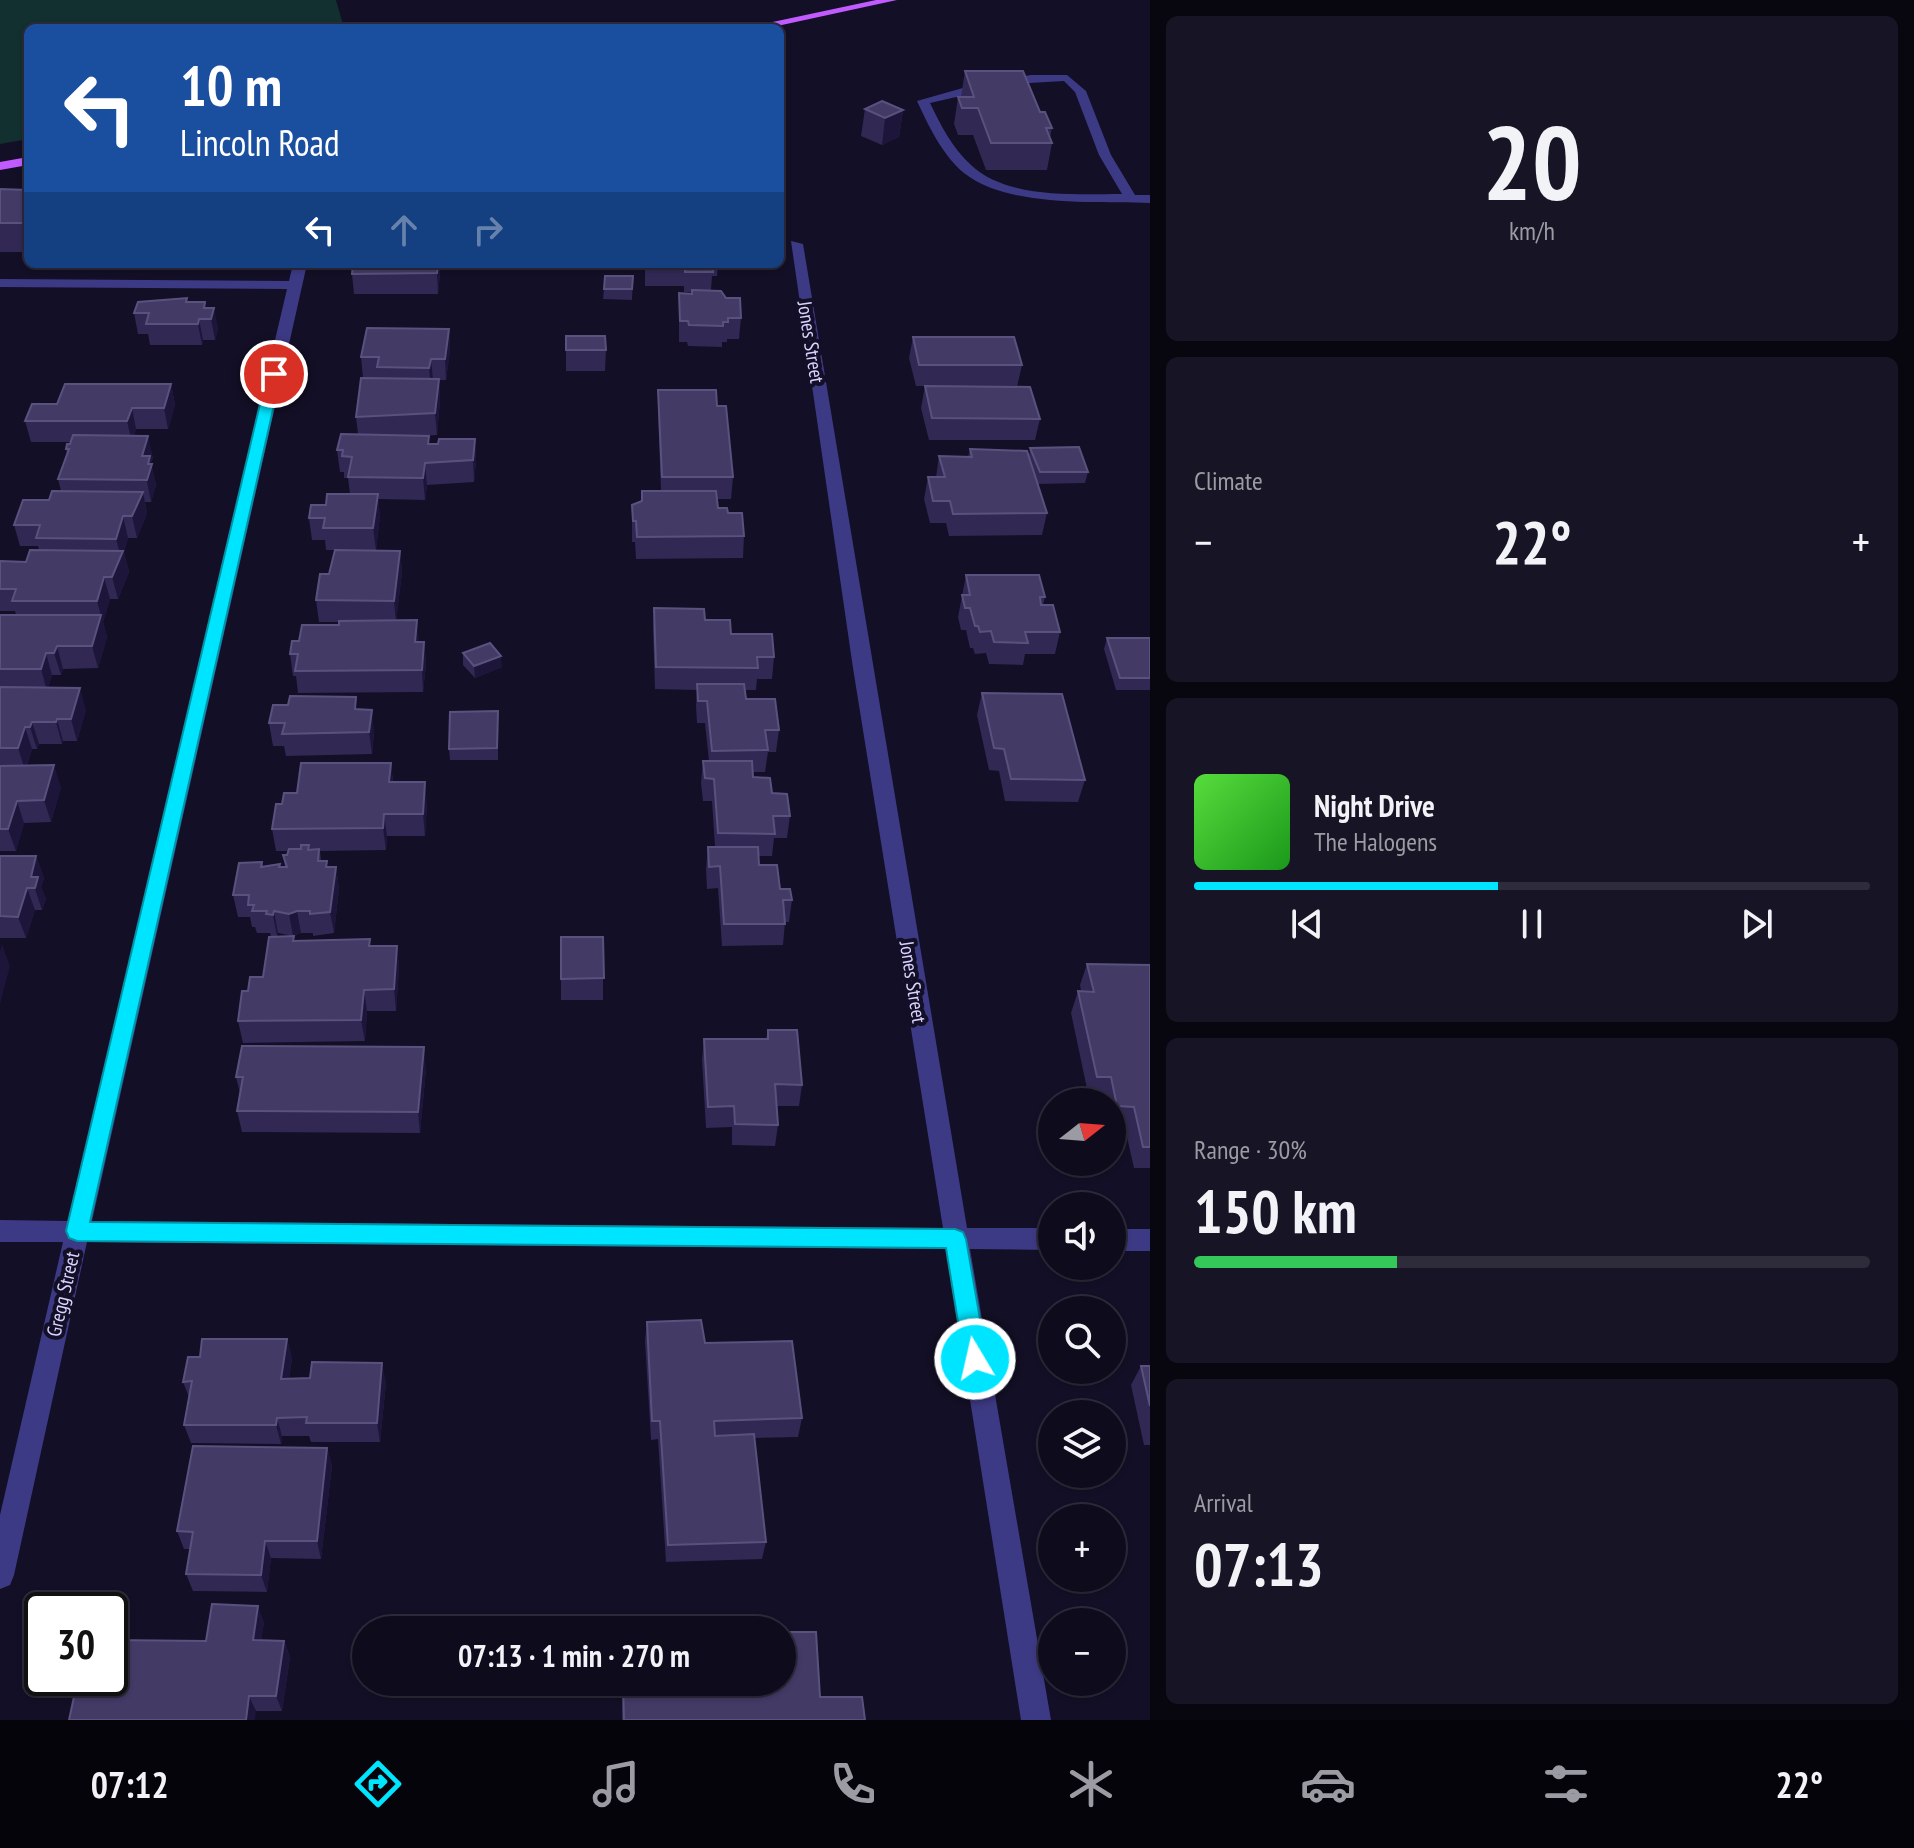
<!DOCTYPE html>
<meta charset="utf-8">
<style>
:root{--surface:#0e0b1c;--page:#171425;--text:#f1f3f6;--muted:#9b9ba3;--line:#2e2b3b;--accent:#00e5ff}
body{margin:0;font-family:"PT Sans Narrow",sans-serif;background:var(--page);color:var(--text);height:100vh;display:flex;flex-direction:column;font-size:30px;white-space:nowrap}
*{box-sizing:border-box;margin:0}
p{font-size:26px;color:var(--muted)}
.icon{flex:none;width:44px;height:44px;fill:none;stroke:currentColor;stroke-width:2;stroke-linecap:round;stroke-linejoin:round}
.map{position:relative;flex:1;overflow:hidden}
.sheet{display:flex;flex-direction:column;gap:16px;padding:16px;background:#08060f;width:764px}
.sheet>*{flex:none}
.guide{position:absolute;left:24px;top:24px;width:760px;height:244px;border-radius:12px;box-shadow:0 2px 6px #0004,0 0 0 2px var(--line);background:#1a4fa0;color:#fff;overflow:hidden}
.needle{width:52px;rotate:73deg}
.controls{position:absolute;left:1038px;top:1088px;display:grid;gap:16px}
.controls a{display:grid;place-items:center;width:88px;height:88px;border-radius:50%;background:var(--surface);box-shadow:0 2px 6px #0004,0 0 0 2px var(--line);font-size:40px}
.speed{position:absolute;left:24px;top:1592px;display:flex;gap:16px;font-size:40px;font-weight:700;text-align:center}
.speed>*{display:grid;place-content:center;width:104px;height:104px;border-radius:50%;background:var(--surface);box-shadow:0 2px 6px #0004,0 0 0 2px var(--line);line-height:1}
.speed .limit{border:4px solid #111;border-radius:12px;background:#fff;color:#111}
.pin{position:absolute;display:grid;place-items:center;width:68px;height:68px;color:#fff;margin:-34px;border:4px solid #fff;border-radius:50%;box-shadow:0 2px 8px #0007}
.me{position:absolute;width:88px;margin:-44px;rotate:351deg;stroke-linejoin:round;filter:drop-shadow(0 0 6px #0008)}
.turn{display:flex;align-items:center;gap:28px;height:168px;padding:0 24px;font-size:36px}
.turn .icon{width:104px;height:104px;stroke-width:2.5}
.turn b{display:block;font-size:56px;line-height:68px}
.lanes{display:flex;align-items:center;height:76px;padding:0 24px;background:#0003;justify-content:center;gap:40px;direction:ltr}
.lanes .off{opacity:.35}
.big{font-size:60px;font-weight:800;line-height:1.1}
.sheet .tile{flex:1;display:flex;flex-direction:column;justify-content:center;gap:12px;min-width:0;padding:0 28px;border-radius:12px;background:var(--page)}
.sheet .dial{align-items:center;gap:0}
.dial b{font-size:104px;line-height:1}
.song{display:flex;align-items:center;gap:24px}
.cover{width:96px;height:96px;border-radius:12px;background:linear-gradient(135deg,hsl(110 70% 55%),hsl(120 70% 35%))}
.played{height:8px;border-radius:4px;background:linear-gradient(90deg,var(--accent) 45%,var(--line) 45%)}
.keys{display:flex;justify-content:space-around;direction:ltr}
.heat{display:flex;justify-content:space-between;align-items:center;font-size:44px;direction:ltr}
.charge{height:12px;border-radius:6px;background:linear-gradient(90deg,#34c759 30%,var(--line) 0)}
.trip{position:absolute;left:352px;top:1616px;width:444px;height:80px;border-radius:40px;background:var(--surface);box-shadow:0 2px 6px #0004,0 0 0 2px var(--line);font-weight:800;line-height:80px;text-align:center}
.tab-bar{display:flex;height:128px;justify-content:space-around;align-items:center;background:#06040b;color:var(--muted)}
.tab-bar .icon{width:56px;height:56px}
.tab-bar .active{color:var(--accent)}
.tab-bar b{font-size:36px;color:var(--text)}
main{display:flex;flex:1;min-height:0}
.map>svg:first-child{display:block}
.green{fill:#12302f}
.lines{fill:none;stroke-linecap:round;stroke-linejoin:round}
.minor{fill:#3d3a85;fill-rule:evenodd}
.major{fill:#c25bff;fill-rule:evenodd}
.wall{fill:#312854}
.shaded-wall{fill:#1d163a}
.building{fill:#433a66;stroke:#5a527e;stroke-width:2}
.route{fill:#00e5ff;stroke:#0095a6;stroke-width:2}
.labels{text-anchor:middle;stroke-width:8;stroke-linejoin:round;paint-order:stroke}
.street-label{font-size:20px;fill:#d9d4ff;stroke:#130f26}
</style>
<main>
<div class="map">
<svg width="1150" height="1720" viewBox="0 0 1150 1720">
<rect width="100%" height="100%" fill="#130f26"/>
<polygon class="green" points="0,0 336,0 344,28 28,28 28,139 0,144"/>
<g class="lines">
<g class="minor">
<path d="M1031 75H1067L1086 91 1111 155 1135 195H1150V203C1096 201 1008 208 964 173 943 156 928 125 917 101L977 84ZM1064 81 1075 92 1099 155 1122 194C1075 194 1007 199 971 165 953 149 940 124 930 103L1013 84Z"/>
<polygon points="791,241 803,244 967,1228 1052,1228 1052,1250 970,1249 1051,1720 1021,1720 946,1249 87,1242 14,1575 10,1585 0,1589 0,1515 63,1242 0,1242 0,1220 68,1221 287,289 0,287 0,279 289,281 293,264 307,264 92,1221 943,1228 853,668"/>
<rect x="1112" y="1229" width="38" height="22"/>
</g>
<g class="major">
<polygon points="876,0 897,0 768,28 745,28"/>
<polygon points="28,157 28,165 0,170 0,162"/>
</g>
</g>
<g class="wall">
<polygon points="965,71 1040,112 1052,128 1050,137 1052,143 1047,170 986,170 973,135 958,135 954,124 958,97 961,97"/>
<polygon points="865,109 903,110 899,137 882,145 861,136"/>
<polygon points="0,189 28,190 28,252 0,252"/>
<polygon points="353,264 440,264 440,273 438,294 354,294 352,274"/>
<polygon points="645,264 718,264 717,276 712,276 711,290 741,318 739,339 727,339 727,342 722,342 722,347 688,346 687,342 679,342 679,293 692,294 692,292 684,292 684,286 645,286"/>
<polygon points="633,276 632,300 603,299 604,289"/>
<polygon points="187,298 187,302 206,308 218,328 215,340 203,340 202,345 150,345 148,334 138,334 134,313"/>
<polygon points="449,329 450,350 446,380 439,380 440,400 437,435 420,436 429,436 429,444 475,439 476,461 474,482 427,485 425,500 378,499 380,516 376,550 326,550 325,540 312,540 309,518 326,505 350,494 348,478 344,478 344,472 340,472 337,450 358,434 356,417 378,378 363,378 361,357"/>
<polygon points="566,336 606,350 605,371 566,371"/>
<polygon points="913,337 1022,365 1017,387 916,386 909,358"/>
<polygon points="171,384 175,405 168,429 136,429 134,435 153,457 151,463 156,485 151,502 145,502 147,513 137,538 128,538 124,552 129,572 118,599 110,599 103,622 107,637 98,668 63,669 61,675 52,675 48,688 86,710 77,741 63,741 62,744 39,744 37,749 32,749 27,765 61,787 51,822 24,823 16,851 0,851 0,615 16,615 15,611 0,611 0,561 26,562 39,550 38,546 20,546 14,525 61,491 58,479 67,454 66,449 71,442 31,442 25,421 57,404"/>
<polygon points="925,386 1040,419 1035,440 929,440 921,408"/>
<polygon points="658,390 717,406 733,477 731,499 717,499 718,508 728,513 744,536 743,558 636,559 635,542 632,542 632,505 661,491 658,411"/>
<polygon points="1030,448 1088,472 1085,483 1037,484 1047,513 1042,535 949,536 946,523 930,523 924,499 928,477 936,477 939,456 968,457 970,449 1029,456"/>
<polygon points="400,551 402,572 396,621 419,642 424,642 426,664 423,692 298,693 296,676 293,676 290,654 299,641 339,625 339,622 319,622 316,600 329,574"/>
<polygon points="966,575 1045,597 1043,605 1060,632 1055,654 1025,654 1023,665 989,664 986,653 975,654 973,648 970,648 966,630 961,630 958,617"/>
<polygon points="654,608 705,620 774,657 772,679 757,679 756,690 745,690 746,699 779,730 776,752 768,752 765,772 753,772 753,777 772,793 790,816 787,838 774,838 772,856 759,856 759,865 792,900 789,922 785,922 783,945 722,946 718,888 707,889 706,869 708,847 715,847 712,801 703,801 701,783 703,761 709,761 705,723 697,723 696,706 697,690 655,689 653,630"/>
<polygon points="1107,638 1150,638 1150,690 1116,690 1104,649"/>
<polygon points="463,653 502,667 475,678 463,665"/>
<polygon points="982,693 1085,780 1078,802 1005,801 999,771 989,770 977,715"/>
<polygon points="357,710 374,732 372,754 286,756 284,746 273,746 269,723"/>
<polygon points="498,723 498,760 450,760 449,749"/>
<polygon points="391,763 393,782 427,804 425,836 387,836 386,850 320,851 321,861 328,867 336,867 339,889 334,933 313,936 313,933 301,933 293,936 278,933 277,936 271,936 270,933 257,933 255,927 252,927 250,917 238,917 233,895 262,862 263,867 285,867 283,855 287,855 288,851 276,851 272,829 282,804 297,793"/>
<polygon points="0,856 36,856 44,878 41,887 46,899 42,910 35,910 26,938 0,938"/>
<rect x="561" y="937" width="42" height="63"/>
<polygon points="295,941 371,946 397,946 399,968 396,1011 367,1011 365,1041 243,1043 238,1021 248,991 263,977"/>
<polygon points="1087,964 1150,965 1150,1168 1134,1168 1125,1128 1112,1127 1112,1102 1104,1102 1103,1098 1089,1098 1071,1013 1078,991 1081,991 1080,985"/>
<polygon points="768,1030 802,1085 799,1106 776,1106 778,1125 775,1146 732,1145 732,1127 706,1128 702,1060 704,1039 766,1039"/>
<polygon points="426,1069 420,1133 242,1132 237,1111 240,1093 236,1077"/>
<polygon points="647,1322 705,1343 802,1418 798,1437 754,1438 766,1542 762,1559 666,1562 658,1439 651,1440 645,1341"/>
<polygon points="287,1339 292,1359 289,1378 386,1382 380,1442 311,1442 309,1436 282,1436 281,1444 191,1443 184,1425 189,1397 183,1382 200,1357"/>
<polygon points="1141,1366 1150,1366 1150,1445 1144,1445 1131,1385"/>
<polygon points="327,1448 332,1466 321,1559 271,1558 267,1592 193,1591 186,1574 190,1549 184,1549 177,1531"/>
<polygon points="264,1622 261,1640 284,1641 290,1657 282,1711 256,1711 206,1641"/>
<polygon points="622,1682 782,1682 820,1697 865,1720 622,1720"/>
</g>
<g class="shaded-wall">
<polygon points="903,110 899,137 882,145 885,118"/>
<polygon points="438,264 440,264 440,273 438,294 437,273"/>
<polygon points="214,308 218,328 215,340 211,319"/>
<polygon points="199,319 203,340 202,345 198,324"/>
<polygon points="449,329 450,350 446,380 445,359"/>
<polygon points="431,359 433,380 431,389 429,368"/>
<polygon points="439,379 440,400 437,435 435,413"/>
<polygon points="171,384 175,405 168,429 164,408"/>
<polygon points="132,408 136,429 132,443 127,421"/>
<polygon points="148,436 153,457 151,463 156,485 151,502 142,456"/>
<polygon points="475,439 476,461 474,482 473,460"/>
<polygon points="425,463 427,485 425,500 423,478"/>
<polygon points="143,492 147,513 137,538 132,516"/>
<polygon points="378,494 380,516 376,550 373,528"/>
<polygon points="123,516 128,538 124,552 129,572 118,599 112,577 121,557 116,539"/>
<polygon points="400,551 402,572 396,623 394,601"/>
<polygon points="104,577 110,599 103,622 107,637 98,668 92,646 101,616 97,601"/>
<polygon points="417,620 419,642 415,642"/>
<polygon points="424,642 426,664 423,692 422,670"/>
<polygon points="57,646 63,669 61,675 54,653"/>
<polygon points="46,653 52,675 47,691 41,669"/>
<polygon points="501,656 502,667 475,678 474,666"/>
<polygon points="80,688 86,710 77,741 71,719"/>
<polygon points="372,710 374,732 372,754 369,732"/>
<polygon points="57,719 63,741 62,744 56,722"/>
<polygon points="32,722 39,744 37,749 30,727"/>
<polygon points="25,727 32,749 25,770 18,748"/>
<polygon points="391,763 393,785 389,782"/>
<polygon points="54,765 61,787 51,822 44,800"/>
<polygon points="425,782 427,804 425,836 423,814"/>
<polygon points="17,801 24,823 16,851 8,829"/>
<polygon points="384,814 387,836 386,850 383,828"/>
<polygon points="36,856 44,878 41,887 46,899 42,910 31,877"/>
<polygon points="336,867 339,889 334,933 330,912"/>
<polygon points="27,888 35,910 26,938 18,917"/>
<polygon points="274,911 278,933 277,936 273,915"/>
<polygon points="297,911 301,933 293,936 289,914"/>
<polygon points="2,944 10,966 0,1004 0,951"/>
<polygon points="397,946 399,968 396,1011 394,989"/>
<polygon points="364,990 367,1011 365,1041 361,1020"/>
<polygon points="424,1047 426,1069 420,1133 418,1112"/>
<polygon points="287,1339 292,1359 286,1398 281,1379"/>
<polygon points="382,1363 386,1382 380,1442 377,1423"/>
<polygon points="277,1418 282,1436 281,1444 276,1425"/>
<polygon points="327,1448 332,1466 321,1559 317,1541"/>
<polygon points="265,1541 271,1558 267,1592 261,1575"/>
<polygon points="258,1606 264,1622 259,1656 253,1640"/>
<polygon points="284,1641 290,1657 282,1711 276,1696"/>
<polygon points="249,1696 256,1711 255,1720 246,1720"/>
</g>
<g class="building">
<polygon points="965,71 1023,71 1040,112 1045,112 1052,128 1046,128 1052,143 991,143 978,108 962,108 958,97 974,97"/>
<polygon points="882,101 903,110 885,118 865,109"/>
<polygon points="0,189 28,190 28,223 0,223"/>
<polygon points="353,264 438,264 437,273 352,274"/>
<polygon points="646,264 712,264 713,272 685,272 685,265 646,265"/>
<polygon points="605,276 633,276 632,289 604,289"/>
<polygon points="692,290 721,291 726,298 740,298 741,318 728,318 728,322 723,322 723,326 689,325 688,321 680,321 679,293 692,294"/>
<polygon points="187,298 186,302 205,302 204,308 214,308 211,319 199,319 198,324 146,324 149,313 134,313 138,302"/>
<polygon points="367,328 449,329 445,359 431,359 429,368 377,367 379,357 361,357"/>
<polygon points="566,336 605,336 606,350 566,350"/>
<polygon points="913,337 1014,337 1022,365 919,365"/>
<polygon points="361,378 439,379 435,413 356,417"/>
<polygon points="65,384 171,384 164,408 132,408 127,421 25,421 32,404 57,404"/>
<polygon points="925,386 1030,387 1040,419 932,418"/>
<polygon points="658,390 716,390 717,406 726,406 733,477 662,477"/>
<polygon points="341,434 429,436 428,444 438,444 439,439 475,439 473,460 425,463 423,478 348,477 352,457 342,456 343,450 337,450"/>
<polygon points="73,435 148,436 142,456 150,456 148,464 152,464 147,480 58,479 69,449 66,449 67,444 70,444"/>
<polygon points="1079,447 1088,472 1040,472 1030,448"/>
<polygon points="970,449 1027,451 1047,513 953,514 950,501 933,501 928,477 945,477 939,456 972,457"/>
<polygon points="52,491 143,492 132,516 123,516 116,539 36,538 40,525 14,525 23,500 49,500"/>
<polygon points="642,491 716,491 718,508 727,508 728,513 742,513 744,536 637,537 636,521 633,521 632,505 642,501"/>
<polygon points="327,494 378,494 373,528 323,528 325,518 309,518 311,505 326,505"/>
<polygon points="30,550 123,551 112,577 104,577 97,601 12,601 16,589 0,589 0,561 26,562"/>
<polygon points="335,550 400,551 394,601 316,600 320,574 329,574"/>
<polygon points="966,575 1039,575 1045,597 1040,597 1041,605 1053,605 1060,632 1025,632 1028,643 994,642 991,631 980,632 978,626 975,626 970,608 965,608 962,595 970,595"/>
<polygon points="654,608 704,609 705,620 730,620 731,634 772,634 774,657 757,657 758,668 656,667"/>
<polygon points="0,615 101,615 92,646 57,646 54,653 46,653 41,669 0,669"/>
<polygon points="417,620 415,642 424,642 422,670 295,671 298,654 290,654 292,641 299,641 302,625 339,625 339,621"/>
<polygon points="1107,638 1150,638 1150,678 1120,678"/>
<polygon points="490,643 501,656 474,666 463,653"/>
<polygon points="697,684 744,684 746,699 775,699 779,730 765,730 768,750 712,751 707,701 698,701"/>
<polygon points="0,687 80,688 71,719 57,719 56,722 32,722 30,727 25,727 18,748 0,748"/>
<polygon points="982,693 1062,694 1085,780 1011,779 1004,749 994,748"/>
<polygon points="290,696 356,697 355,709 372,710 369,732 282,734 285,723 269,723 273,705 288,705"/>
<polygon points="498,711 497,748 449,749 450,712"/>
<polygon points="703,761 752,761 753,777 770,778 772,793 787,794 790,816 773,816 775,834 718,833 714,779 705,778"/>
<polygon points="301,763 391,763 389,782 425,782 423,814 384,814 383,828 272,829 276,804 282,804 284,793 297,793"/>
<polygon points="54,765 44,800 17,801 8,829 0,829 0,766"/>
<polygon points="301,845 309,845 308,850 319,849 318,861 327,861 326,867 336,867 330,912 310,914 310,911 297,911 289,914 274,911 273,915 266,914 267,911 252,911 254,905 248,905 249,895 233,895 239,863 262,862 261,867 280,864 279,867 287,867 283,855 287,855 289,849 301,849"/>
<polygon points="708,847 758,847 759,865 777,865 780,889 790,889 792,900 783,900 785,924 724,924 720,866 709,867"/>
<polygon points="0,856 36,856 31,877 38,877 35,888 27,888 18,917 0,916"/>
<polygon points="294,936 293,941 370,939 369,946 397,946 394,989 364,990 361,1020 238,1021 242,991 248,991 250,977 263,977 269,937"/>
<polygon points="561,937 603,937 604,978 561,979"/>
<polygon points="1087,964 1150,965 1150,1147 1143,1147 1134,1107 1117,1106 1111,1077 1097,1077 1078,991 1094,992"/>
<polygon points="768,1030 797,1030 802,1085 775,1084 778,1125 735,1124 734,1106 708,1107 704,1039 768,1039"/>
<polygon points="242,1046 424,1047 418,1112 237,1111 243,1077 236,1077"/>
<polygon points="701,1320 705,1343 792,1341 802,1418 714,1421 715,1436 754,1434 766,1542 668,1545 660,1421 652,1421 647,1322"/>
<polygon points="202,1339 287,1339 281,1379 310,1378 312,1362 382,1363 377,1423 306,1423 307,1417 277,1418 276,1425 184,1425 192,1381 183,1382 188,1357 200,1357"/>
<polygon points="1141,1366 1150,1366 1150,1406"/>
<polygon points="193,1446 327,1448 317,1541 265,1541 261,1575 186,1574 193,1532 177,1531"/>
<polygon points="212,1604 258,1606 253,1640 284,1641 276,1696 249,1696 246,1720 69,1720 78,1678 110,1678 110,1640 206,1641"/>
<polygon points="782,1632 816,1632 820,1697 862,1697 865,1720 624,1720 623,1682 782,1682"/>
</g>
<polygon class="route" points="274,370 281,374 90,1222 955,1229 963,1232 966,1239 987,1359 983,1367 975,1370 967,1367 964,1359 946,1248 77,1241 69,1238 66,1231 267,374"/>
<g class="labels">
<g class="street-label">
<text transform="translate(811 342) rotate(81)" y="7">Jones Street</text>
<text transform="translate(913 982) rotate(81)" y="7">Jones Street</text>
<text transform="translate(63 1294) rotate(-77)" y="7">Gregg Street</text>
</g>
</g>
</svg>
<div class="controls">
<a><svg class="needle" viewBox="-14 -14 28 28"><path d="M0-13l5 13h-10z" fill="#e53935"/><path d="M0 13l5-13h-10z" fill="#9b9ba3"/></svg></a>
<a><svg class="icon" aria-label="sound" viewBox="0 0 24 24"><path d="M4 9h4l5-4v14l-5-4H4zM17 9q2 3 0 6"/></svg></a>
<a><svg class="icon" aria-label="search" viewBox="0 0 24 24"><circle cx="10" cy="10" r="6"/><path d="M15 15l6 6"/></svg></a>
<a><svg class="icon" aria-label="layers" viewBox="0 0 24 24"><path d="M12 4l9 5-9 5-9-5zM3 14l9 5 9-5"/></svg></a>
<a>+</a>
<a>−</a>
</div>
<div class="speed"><div class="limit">30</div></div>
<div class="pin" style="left:274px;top:374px;background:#d93025"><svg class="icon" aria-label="arrive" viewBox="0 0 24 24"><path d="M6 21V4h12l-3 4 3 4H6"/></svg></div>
<svg class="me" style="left:975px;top:1359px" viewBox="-20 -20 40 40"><circle r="17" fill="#00e5ff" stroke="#fff" stroke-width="3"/><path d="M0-11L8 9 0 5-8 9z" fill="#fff"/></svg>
<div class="trip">07:13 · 1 min · 270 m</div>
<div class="guide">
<div class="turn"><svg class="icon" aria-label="left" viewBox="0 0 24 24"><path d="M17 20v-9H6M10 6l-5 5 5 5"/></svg><div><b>10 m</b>Lincoln Road</div></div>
<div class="lanes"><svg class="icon" aria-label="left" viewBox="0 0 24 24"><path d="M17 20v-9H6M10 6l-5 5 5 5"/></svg><svg class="icon off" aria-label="ahead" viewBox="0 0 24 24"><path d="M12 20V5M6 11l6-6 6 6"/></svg><svg class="icon off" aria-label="right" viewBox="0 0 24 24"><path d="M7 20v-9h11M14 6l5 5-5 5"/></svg></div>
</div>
</div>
<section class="sheet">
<div class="tile dial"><b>20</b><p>km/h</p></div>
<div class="tile"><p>Climate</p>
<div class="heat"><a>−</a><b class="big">22°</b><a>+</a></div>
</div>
<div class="tile">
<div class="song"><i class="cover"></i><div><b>Night Drive</b><p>The Halogens</p></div></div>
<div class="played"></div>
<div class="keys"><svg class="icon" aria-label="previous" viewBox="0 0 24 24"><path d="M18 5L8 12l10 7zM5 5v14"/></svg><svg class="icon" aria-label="pause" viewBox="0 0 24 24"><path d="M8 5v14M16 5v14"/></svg><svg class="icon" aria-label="next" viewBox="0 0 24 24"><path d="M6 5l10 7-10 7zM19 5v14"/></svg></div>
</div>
<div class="tile"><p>Range · 30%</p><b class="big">150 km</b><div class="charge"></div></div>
<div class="tile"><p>Arrival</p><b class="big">07:13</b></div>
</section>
</main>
<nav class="tab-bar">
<b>07:12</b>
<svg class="icon active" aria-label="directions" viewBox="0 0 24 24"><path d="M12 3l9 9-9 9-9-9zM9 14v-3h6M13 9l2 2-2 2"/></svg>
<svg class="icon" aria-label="music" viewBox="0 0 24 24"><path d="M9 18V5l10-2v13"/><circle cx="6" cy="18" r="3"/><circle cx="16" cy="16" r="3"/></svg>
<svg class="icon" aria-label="phone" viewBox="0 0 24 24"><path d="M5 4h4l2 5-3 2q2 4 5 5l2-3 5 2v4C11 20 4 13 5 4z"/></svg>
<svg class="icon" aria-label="climate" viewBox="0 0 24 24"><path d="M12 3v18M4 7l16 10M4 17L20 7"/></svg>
<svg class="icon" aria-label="car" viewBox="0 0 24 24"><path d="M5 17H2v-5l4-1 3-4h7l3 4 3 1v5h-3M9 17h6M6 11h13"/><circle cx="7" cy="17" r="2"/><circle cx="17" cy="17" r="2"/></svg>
<svg class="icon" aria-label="filters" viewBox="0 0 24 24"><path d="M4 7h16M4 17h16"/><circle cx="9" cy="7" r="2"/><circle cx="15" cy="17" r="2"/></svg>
<b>22°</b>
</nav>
